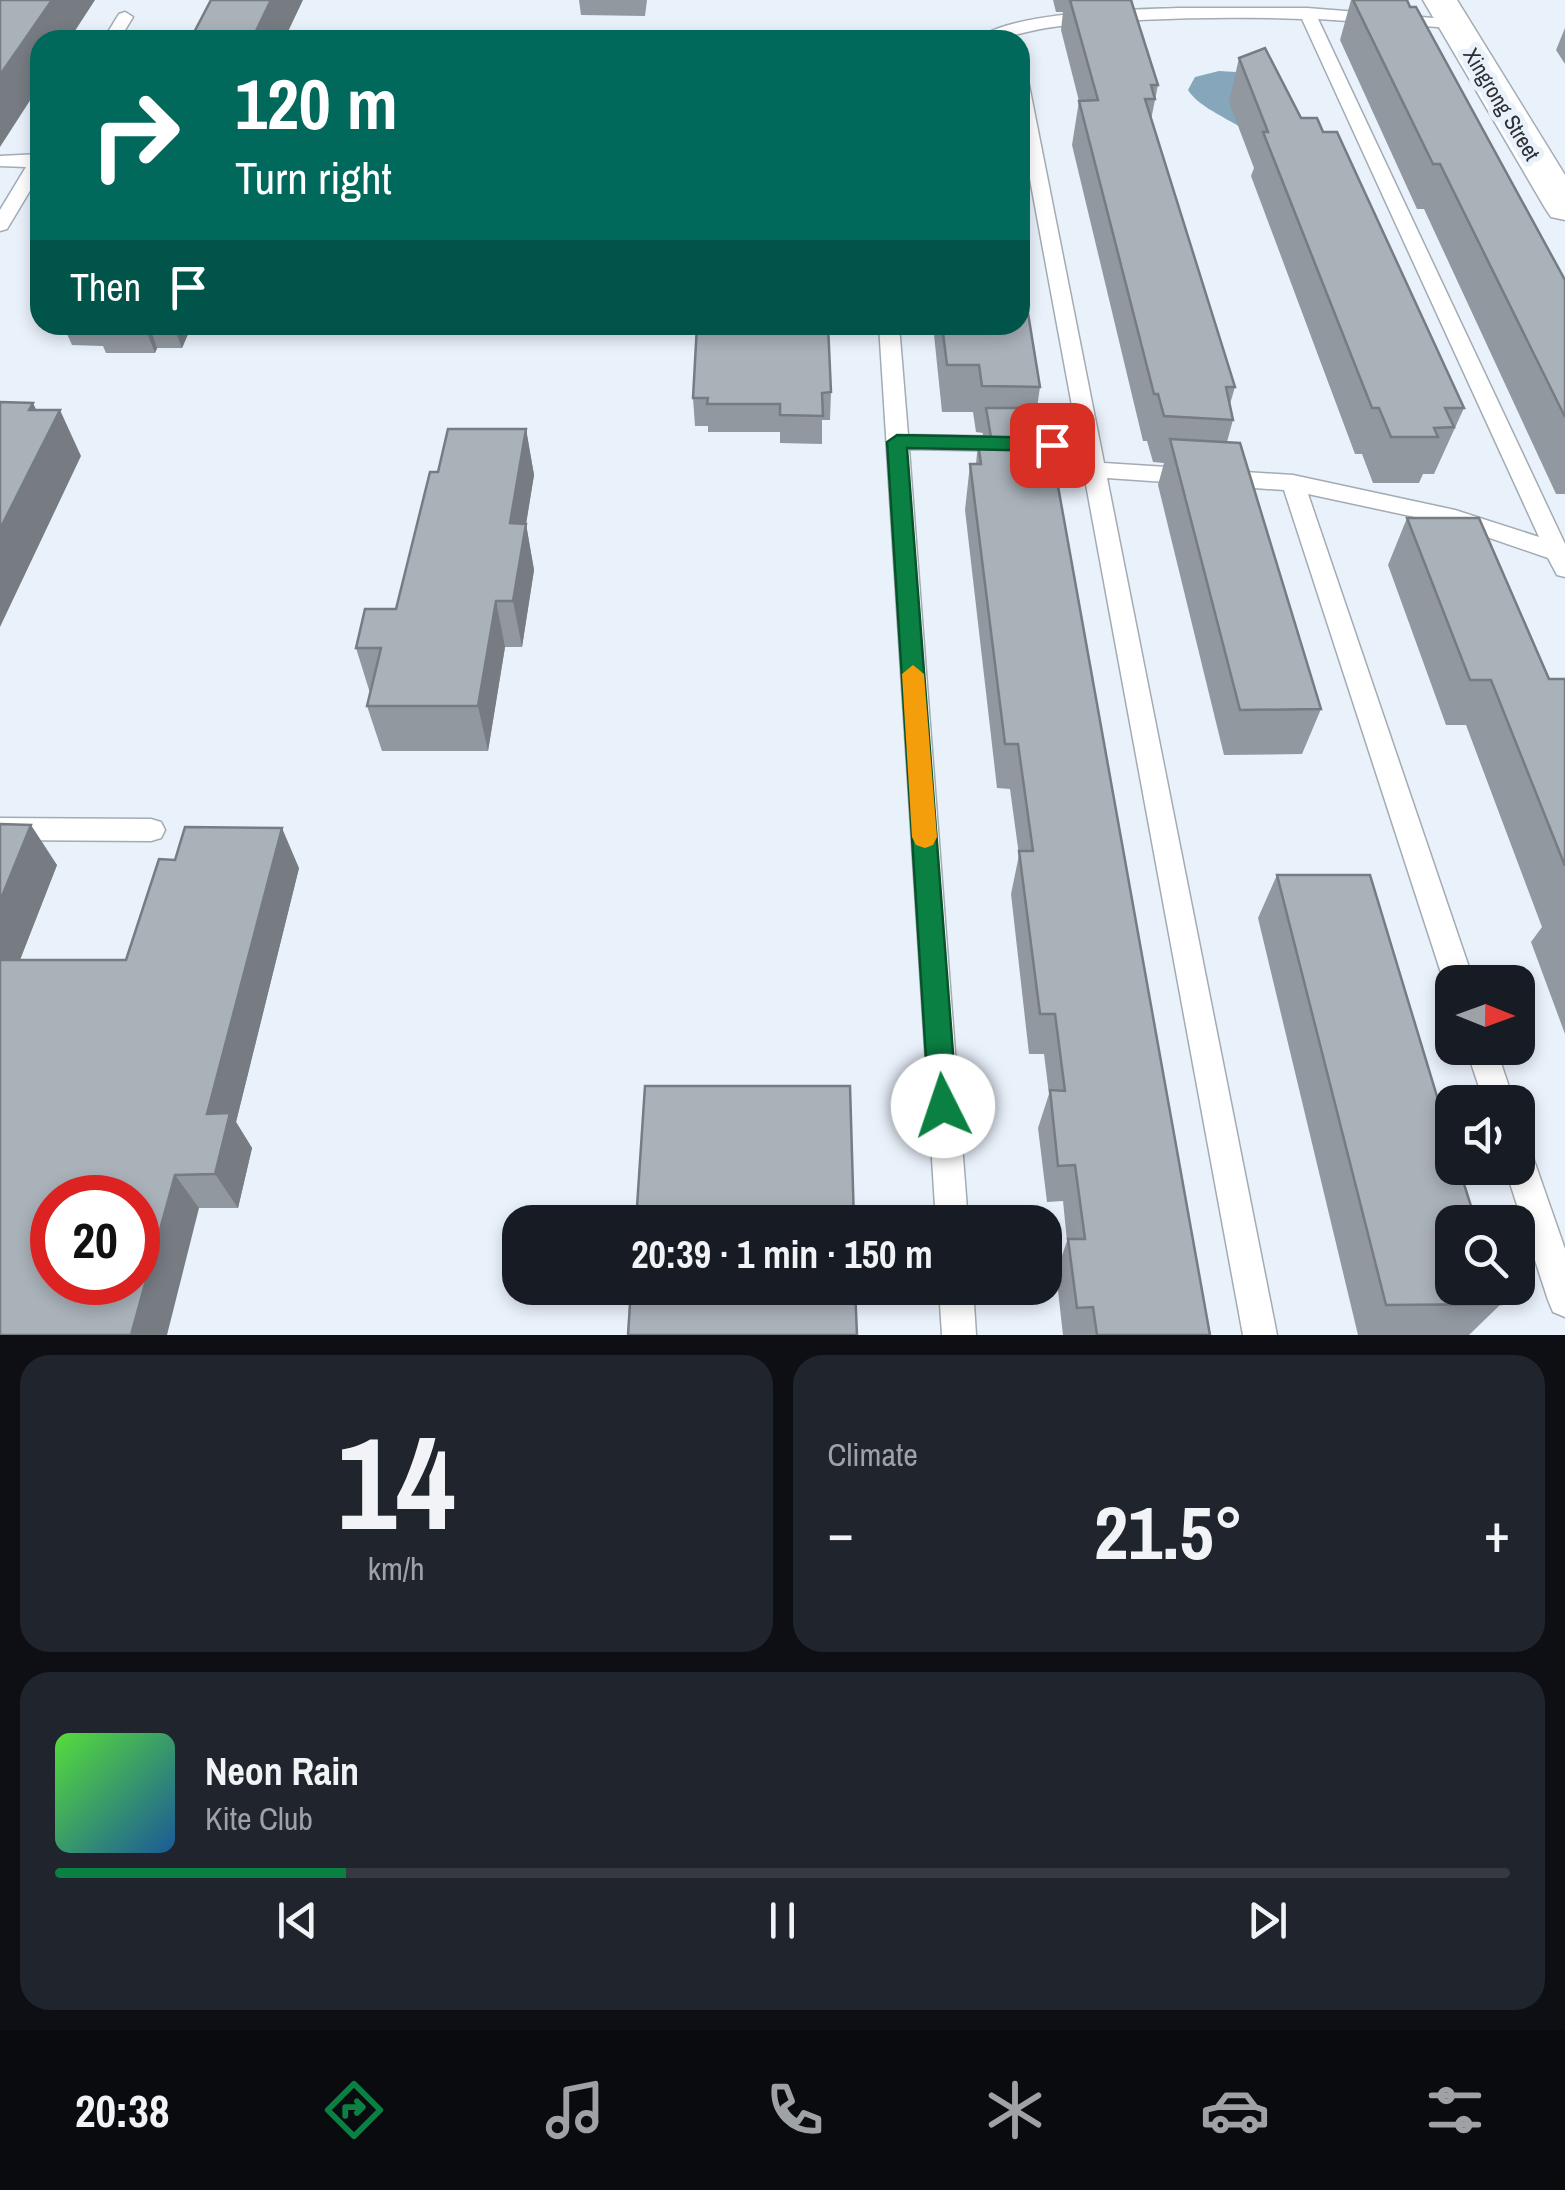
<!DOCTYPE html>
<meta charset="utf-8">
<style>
:root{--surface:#171b24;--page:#20242c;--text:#f1f3f6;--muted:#9ea1a6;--line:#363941;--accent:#0b8043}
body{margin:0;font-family:"Archivo Narrow",sans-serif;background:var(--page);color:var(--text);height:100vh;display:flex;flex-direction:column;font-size:38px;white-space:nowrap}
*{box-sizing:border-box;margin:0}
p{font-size:32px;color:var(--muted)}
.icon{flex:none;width:55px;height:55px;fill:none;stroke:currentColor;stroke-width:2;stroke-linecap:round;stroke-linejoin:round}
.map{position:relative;height:1335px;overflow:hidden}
.panel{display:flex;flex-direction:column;gap:20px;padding:20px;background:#0d0f14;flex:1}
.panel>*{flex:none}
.banner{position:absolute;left:30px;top:30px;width:1000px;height:305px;border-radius:30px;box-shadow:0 5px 15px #0003;background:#00695c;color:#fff;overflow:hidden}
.needle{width:65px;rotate:91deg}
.buttons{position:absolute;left:1435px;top:965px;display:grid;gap:20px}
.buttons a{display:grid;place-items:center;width:100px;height:100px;border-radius:20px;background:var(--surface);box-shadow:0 5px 15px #0003;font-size:50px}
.speed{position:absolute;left:30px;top:1175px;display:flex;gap:20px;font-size:50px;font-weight:700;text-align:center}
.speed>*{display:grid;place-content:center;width:130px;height:130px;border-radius:50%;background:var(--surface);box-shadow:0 5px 15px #0003;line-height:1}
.speed .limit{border:15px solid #d22;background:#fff;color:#111}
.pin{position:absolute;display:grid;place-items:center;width:85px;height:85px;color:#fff;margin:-42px;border-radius:20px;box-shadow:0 5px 15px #0006}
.me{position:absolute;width:110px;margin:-55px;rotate:356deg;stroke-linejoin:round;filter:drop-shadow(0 0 8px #0008)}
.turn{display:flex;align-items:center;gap:35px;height:210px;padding:0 40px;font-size:45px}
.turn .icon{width:130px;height:130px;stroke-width:2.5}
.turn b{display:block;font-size:70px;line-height:85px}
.then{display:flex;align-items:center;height:95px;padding:0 40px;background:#0003;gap:20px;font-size:38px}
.big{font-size:75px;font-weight:800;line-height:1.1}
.panel .widget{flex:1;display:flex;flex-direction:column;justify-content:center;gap:15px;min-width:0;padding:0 35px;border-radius:30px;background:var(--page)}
.panel .dial{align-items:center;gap:0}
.dial b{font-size:130px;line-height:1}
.song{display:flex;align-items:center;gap:30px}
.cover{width:120px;height:120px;border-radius:15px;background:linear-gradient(135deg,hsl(110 70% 55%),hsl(210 70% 35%))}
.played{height:10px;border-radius:5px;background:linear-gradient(90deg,var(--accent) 20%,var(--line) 20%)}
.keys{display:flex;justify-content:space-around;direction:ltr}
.heat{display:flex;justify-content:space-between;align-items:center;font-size:55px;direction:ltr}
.panel .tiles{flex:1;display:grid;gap:20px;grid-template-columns:1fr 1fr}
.widget:last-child{grid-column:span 2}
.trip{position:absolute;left:502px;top:1205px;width:560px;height:100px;border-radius:30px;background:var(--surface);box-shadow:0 5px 15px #0003;font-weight:800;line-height:100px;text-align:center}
.menu{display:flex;height:160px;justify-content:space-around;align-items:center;background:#090b0e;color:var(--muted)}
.menu .icon{width:70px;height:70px}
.menu .active{color:var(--accent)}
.menu b{font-size:45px;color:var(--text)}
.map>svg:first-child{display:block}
.water{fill:#85a6bb}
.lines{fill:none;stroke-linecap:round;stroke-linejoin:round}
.service-casing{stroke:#a3abb3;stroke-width:3}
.tertiary-casing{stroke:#a3abb3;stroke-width:3}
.service{fill:#fff;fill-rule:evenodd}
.tertiary{fill:#fff;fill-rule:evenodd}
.wall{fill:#91989f}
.shaded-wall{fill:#767c82}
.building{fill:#a9b1b9;stroke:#767c82;stroke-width:2.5;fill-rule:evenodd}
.route{fill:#0b8043;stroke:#07532c;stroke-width:2.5}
.slow{fill:#f59e0b}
.labels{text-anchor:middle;stroke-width:10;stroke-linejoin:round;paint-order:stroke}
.far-street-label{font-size:22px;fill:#2c2f33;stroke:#e9f1fb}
</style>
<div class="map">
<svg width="1565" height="1335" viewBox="0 0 1565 1335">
<rect width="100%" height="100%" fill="#e9f1fb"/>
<path class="water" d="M1219 71 1236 72 1252 135C1233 120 1200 109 1188 90L1195 77Z"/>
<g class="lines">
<defs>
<g id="service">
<path d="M1179 8H1307L1459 20V26L1453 28 1318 19 1565 544V577L1557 575 1548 558 1452 525 1308 494 1474 982H1452V993L1444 982 1284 490 1107 478 1277 1335H1243L1080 452 909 449 968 1222H936L879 325H899L908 435 1078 438 1020 125V75L1028 80 1104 463 1293 475 1455 510 1539 537 1302 19C1221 16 1141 18 1060 26 1031 29 1004 40 976 40 1011 11 1132 10 1179 8Z"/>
<polygon points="125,12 133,17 119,40 103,40 119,14"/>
<polygon points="40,154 40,174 7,229 0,231 0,210 26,167 0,166 0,156"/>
<polygon points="0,818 151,819 161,822 165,830 161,838 151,841 0,840"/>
<polygon points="1466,1048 1496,1048 1514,1102 1484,1102"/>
<polygon points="1518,1142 1529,1146 1565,1249 1565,1317 1553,1312 1548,1300 1505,1168 1518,1168"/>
<polygon points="939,1288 973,1288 976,1335 942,1335"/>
</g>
<polygon id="tertiary" points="1423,0 1457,0 1565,175 1565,220 1551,217 1545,208"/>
</defs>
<use href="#service" class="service-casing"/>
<use href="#tertiary" class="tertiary-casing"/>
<use href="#service" class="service"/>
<use href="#tertiary" class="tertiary"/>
</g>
<g class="wall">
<polygon points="579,0 647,0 645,16 581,15"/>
<polygon points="1053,0 1131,0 1158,85 1151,120 1235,387 1230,404 1233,420 1227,442 1321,709 1302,754 1224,755 1158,485 1164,463 1153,462 1147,441 1143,441 1072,145 1079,101 1061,30 1063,12 1056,12"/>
<polygon points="1351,0 1407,0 1565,280 1565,494 1556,494 1424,209 1417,209 1340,40"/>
<polygon points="1565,28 1565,64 1556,50"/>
<polygon points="1239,58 1301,118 1464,408 1434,474 1423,474 1419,483 1373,483 1362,454 1355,454 1251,176 1254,168 1229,102"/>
<polygon points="63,325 192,325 182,348 157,348 155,353 106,353 103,346 72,345"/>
<polygon points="933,325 1020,325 1040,387 1037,408 1210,1335 1063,1335 1056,1273 1067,1241 1063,1201 1047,1202 1038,1128 1049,1094 1044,1054 1029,1054 1011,894 1019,855 1010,789 997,788 965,510 970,464 976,464 978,443 981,443 983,433 976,432 973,412 942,412"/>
<polygon points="831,392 830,420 822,420 822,444 780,443 780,432 708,432 708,426 695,426 693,398"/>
<polygon points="526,429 534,475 526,524 534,570 522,647 505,647 488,751 382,751 367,706 370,693 356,648 396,609 438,472"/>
<polygon points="1407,518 1549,679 1565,679 1565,1034 1531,942 1542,927 1466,725 1446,725 1388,565"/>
<polygon points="0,824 57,865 20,960 126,960 299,868 236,1122 252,1148 238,1208 199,1208 0,1335"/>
<polygon points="1277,875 1501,1304 1469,1335 1358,1335 1258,918"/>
</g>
<g class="shaded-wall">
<polygon points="52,0 95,0 69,40 40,40 40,85 0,147 0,75"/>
<polygon points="271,0 303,0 284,40 257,40 255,33"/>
<polygon points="144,325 149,325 157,348 155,353"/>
<polygon points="173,325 192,325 182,348"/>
<polygon points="33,403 48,434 60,410 81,456 0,627 0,529 29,410"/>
<polygon points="526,429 534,475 526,524 534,570 522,647 513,601 510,523"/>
<polygon points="496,601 505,647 488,751 478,706"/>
<polygon points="31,825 57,865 5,998 0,991 0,901"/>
<polygon points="282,828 299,868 236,1122 252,1148 238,1208 215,1174 207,1114"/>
<polygon points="175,1175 199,1208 167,1335 131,1335"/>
</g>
<g class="building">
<polygon points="0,0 52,0 0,75"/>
<polygon points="211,0 271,0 255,33 267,33 265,38 285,38 284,40 190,40"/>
<polygon points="1070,0 1131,0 1158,85 1151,85 1155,99 1145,99 1235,387 1226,387 1233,420 1164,416 1158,394 1154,394 1079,101 1098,100"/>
<polygon points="1353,0 1407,0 1410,7 1416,7 1565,280 1565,417 1440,164 1433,164"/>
<polygon points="720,34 806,34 807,40 720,40"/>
<polygon points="1265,48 1301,118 1317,118 1323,132 1337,132 1464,408 1445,408 1454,427 1434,428 1438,437 1391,437 1379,408 1372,408 1263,132 1268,132 1239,58"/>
<polygon points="1020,307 1027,307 1040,387 982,386 979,365 947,365 942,325 1020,325"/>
<polygon points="697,325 828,325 831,392 822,393 823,416 780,415 780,404 707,404 708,398 693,398"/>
<polygon points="0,402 33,403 29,410 60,410 0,529"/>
<polygon points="986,408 1044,408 1210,1335 1097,1335 1093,1307 1077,1308 1068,1239 1085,1239 1075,1165 1058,1166 1050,1090 1065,1091 1055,1014 1040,1014 1019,851 1033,851 1018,744 1005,744 970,464 981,464 978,443 992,443"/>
<polygon points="448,429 526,429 510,523 526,524 513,601 496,601 478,706 367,706 381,648 356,648 365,609 396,609 430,472 438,472"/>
<polygon points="1170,439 1240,443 1321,709 1240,710"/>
<polygon points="1407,518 1479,518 1549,679 1565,679 1565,866 1491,680 1470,680"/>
<polygon points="0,824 31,825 0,901"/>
<path d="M185 827 282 828 207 1114 230 1113 215 1174 175 1175 131 1335H0V960H126L159 859 175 860ZM52 1198H138V1282H52Z"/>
<polygon points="1277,875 1370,875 1452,1146 1452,1168 1459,1168 1476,1222 1452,1222 1452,1288 1496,1288 1501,1304 1386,1305"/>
<polygon points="645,1086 850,1086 854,1222 636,1222"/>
<polygon points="631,1288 855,1288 857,1335 628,1335"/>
</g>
<polygon class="route" points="897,435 1052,438 1062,445 1052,451 907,448 957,1106 953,1115 943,1119 933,1115 929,1106 887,442"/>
<polygon class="slow" points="913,665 924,674 937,837 933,845 925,848 916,845 912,837 902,674"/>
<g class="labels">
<g class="far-street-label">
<text transform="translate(1502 104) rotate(59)" y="8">Xingrong Street</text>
</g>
</g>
</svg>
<div class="buttons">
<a><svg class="needle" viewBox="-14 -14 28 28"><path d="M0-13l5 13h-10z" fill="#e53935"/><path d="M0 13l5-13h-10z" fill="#9ea1a6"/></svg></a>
<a><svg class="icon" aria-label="sound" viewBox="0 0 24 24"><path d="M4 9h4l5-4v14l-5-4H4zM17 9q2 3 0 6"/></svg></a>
<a><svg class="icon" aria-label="search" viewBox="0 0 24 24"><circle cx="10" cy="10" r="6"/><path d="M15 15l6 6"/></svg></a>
</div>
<div class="speed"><div class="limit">20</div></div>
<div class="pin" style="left:1052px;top:445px;background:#d93025"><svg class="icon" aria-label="arrive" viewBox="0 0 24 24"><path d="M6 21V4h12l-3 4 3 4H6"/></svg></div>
<svg class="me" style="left:943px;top:1106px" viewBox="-20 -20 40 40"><circle r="19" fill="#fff"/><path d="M0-13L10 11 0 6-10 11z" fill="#0b8043"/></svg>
<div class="trip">20:39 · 1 min · 150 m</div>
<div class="banner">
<div class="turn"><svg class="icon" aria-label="right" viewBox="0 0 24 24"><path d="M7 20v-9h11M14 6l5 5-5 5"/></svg><div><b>120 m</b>Turn right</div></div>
<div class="then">Then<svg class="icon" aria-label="arrive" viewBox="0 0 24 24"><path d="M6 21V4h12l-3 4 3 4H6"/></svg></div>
</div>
</div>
<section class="panel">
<div class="tiles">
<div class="widget dial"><b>14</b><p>km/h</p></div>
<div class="widget"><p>Climate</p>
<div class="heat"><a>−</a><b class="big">21.5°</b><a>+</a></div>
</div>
<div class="widget">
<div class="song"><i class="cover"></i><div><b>Neon Rain</b><p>Kite Club</p></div></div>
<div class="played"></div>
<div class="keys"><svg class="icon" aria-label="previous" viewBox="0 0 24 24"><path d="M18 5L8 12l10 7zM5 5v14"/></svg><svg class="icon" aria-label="pause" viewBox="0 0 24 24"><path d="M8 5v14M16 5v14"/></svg><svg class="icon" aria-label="next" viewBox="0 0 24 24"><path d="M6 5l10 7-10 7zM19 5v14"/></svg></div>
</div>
</div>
</section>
<nav class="menu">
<b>20:38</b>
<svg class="icon active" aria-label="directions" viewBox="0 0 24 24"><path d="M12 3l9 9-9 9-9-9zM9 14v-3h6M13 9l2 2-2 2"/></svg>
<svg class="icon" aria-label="music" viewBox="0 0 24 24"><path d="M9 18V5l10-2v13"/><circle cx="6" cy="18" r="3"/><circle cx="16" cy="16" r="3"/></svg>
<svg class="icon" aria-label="phone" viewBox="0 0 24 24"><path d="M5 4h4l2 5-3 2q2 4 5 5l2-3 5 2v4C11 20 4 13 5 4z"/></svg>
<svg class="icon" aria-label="climate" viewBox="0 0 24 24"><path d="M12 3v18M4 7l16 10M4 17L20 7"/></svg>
<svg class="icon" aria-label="car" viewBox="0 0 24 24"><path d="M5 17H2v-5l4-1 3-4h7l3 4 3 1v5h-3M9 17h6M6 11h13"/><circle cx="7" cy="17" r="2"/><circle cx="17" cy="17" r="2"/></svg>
<svg class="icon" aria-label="filters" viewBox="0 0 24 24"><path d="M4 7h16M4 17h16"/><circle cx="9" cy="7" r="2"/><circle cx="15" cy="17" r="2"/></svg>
</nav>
